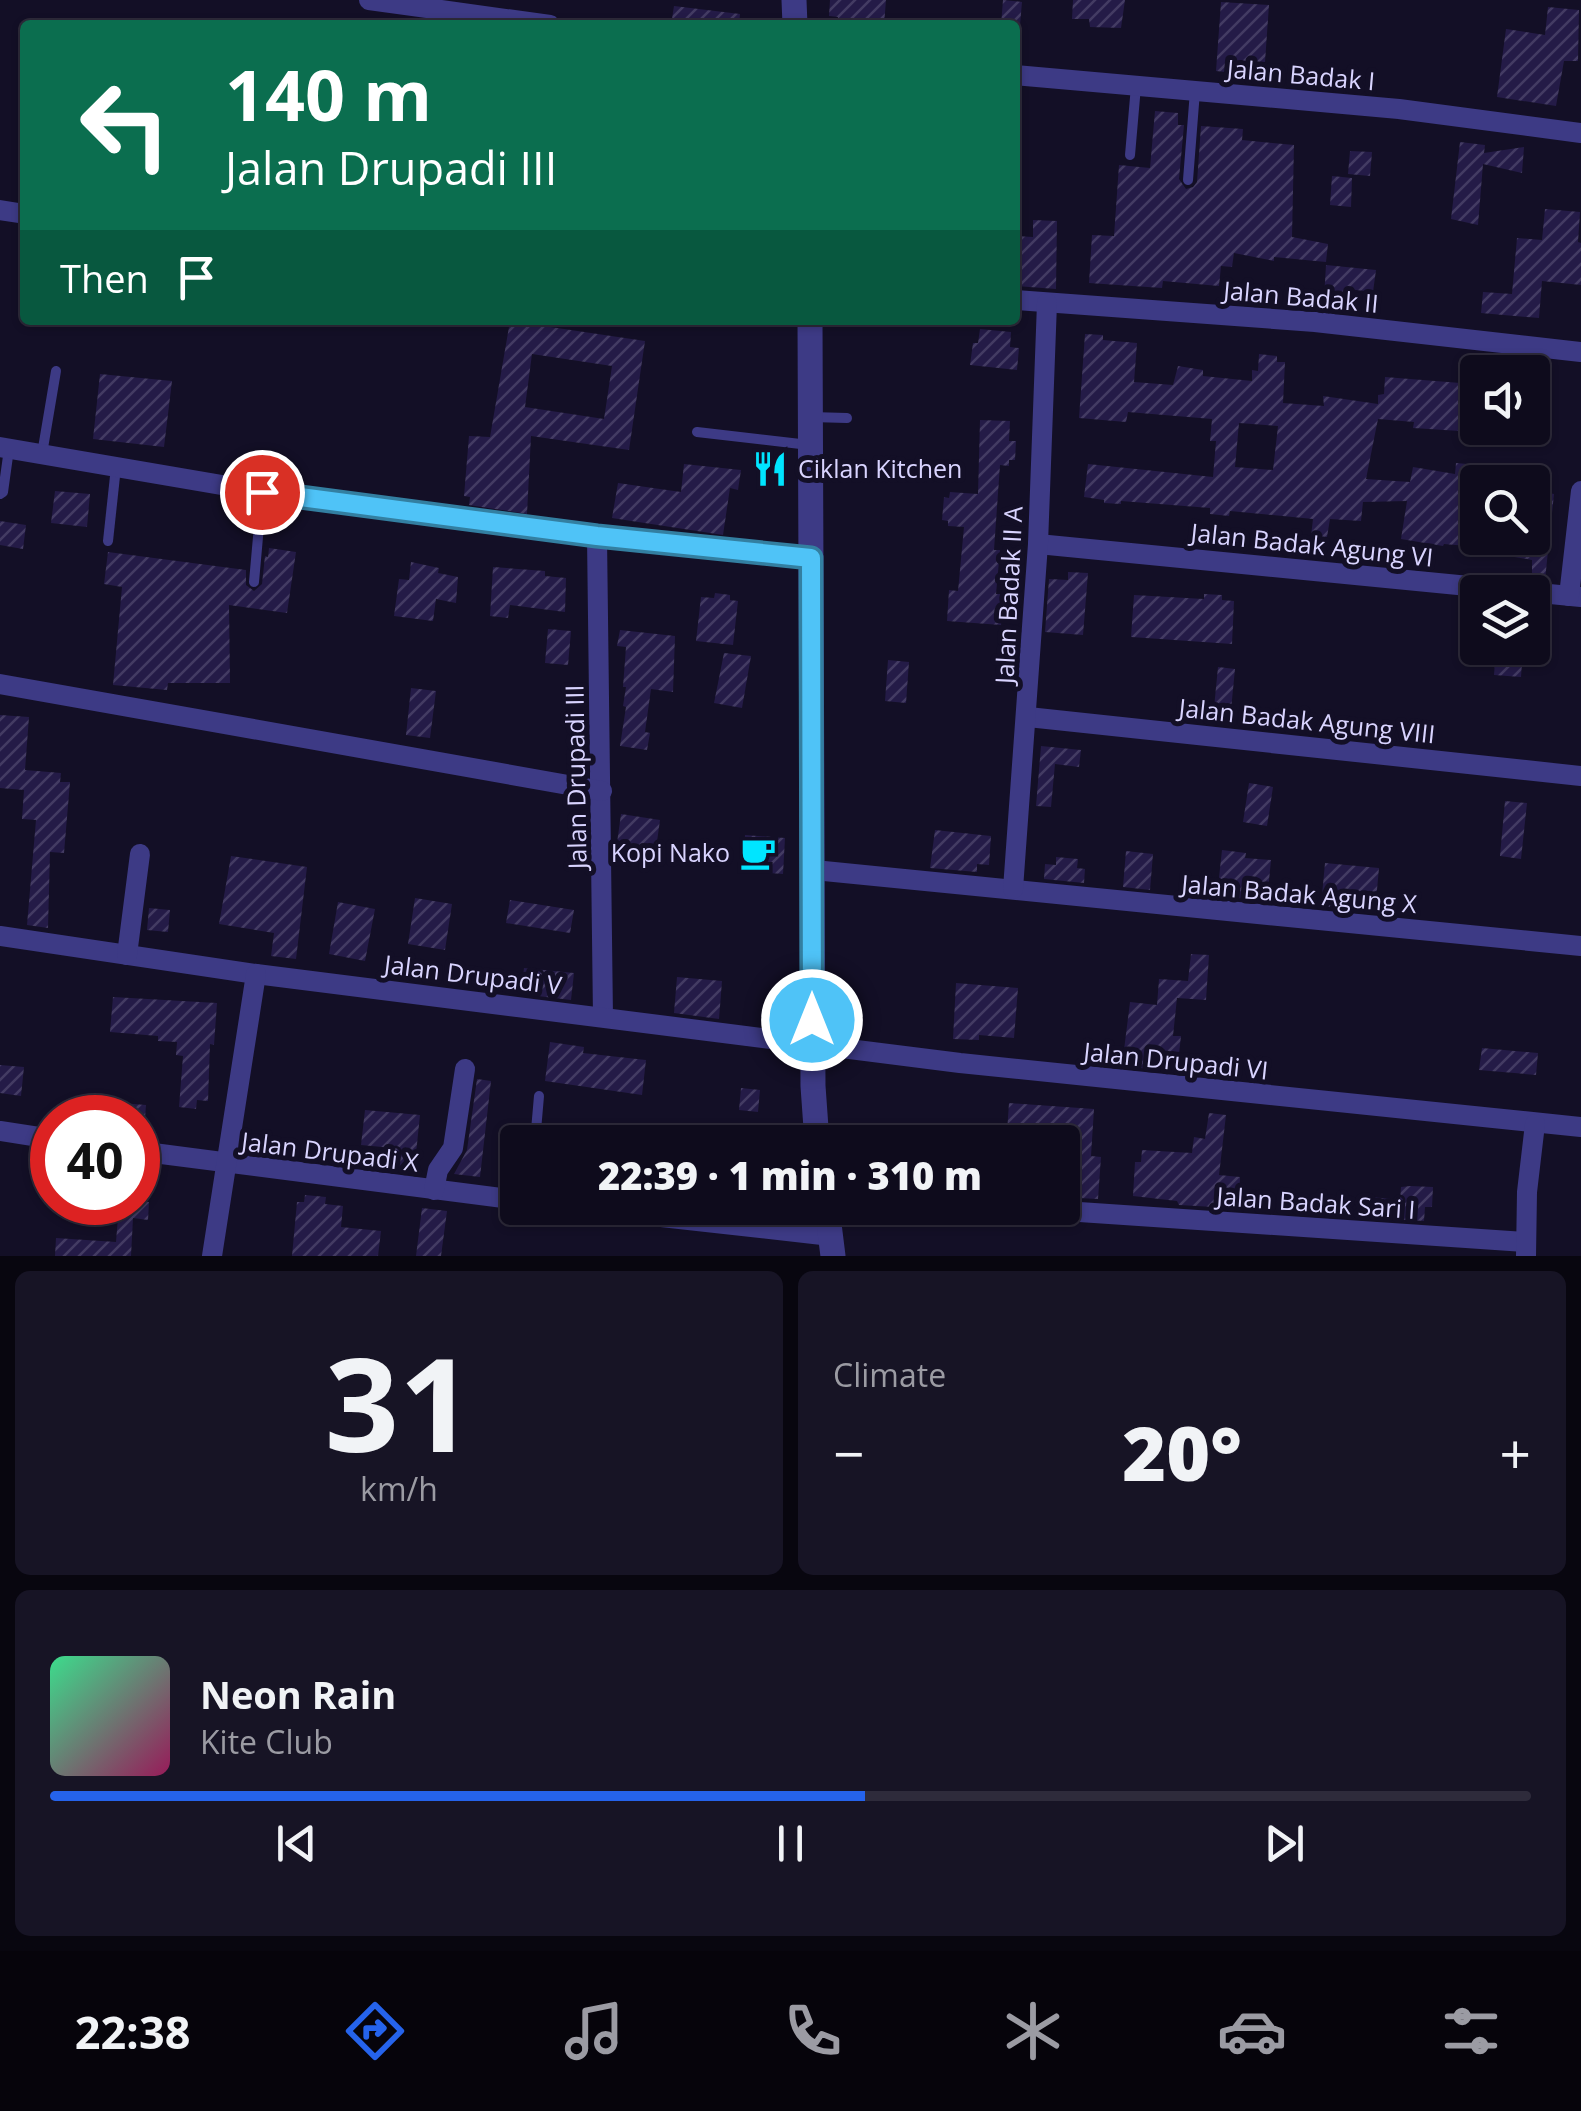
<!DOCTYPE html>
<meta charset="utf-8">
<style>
:root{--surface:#0e0b1c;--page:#171425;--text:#f1f3f6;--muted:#9b9ba3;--line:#2e2b3b;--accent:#2563eb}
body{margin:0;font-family:"Open Sans",sans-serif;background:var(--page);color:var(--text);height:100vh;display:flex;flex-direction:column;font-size:38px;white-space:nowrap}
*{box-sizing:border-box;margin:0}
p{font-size:32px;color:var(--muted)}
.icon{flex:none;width:55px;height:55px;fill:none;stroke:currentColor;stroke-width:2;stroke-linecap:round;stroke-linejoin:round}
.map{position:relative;height:1256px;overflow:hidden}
.sheet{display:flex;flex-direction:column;gap:15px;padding:15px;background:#08060f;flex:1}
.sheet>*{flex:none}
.hud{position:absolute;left:20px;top:20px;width:1000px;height:305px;border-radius:10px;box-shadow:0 2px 8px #0004,0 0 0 2px var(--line);background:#0b6e4f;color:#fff;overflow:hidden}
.buttons{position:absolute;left:1460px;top:355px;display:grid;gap:20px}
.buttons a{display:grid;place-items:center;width:90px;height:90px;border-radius:10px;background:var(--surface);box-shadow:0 2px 8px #0004,0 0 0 2px var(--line);font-size:50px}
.speed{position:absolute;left:30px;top:1095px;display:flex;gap:20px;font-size:50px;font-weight:700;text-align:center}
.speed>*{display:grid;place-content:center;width:130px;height:130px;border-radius:50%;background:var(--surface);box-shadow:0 2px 8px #0004,0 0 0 2px var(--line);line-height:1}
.speed .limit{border:15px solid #d22;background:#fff;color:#111}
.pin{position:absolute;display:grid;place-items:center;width:85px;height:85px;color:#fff;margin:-42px;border:5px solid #fff;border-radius:50%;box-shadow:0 2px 10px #0007}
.me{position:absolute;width:110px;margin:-55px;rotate:0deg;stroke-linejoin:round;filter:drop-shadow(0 0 8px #0008)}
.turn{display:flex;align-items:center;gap:35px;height:210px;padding:0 40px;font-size:45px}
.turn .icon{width:130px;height:130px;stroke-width:2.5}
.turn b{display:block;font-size:70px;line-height:85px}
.then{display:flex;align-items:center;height:95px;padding:0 40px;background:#0003;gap:20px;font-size:38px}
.big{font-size:75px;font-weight:800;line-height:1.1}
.sheet .card{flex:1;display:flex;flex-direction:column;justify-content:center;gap:15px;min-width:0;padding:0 35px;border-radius:15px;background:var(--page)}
.sheet .dial{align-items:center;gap:0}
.dial b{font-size:130px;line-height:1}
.song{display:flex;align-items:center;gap:30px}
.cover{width:120px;height:120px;border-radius:15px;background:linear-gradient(135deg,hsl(150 70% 55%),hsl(330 70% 35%))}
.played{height:10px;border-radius:5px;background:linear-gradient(90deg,var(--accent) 55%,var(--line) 55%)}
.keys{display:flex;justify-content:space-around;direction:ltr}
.heat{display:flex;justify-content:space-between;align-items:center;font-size:55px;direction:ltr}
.sheet .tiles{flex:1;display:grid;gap:15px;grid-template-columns:1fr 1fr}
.card:last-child{grid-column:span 2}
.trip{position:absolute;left:500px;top:1125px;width:580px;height:100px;border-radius:10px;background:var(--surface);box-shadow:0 2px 8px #0004,0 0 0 2px var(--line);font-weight:800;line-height:100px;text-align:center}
.tabs{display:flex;height:160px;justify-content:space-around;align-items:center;background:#06040b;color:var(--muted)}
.tabs .icon{width:70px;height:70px}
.tabs .selected{color:var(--accent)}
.tabs b{font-size:45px;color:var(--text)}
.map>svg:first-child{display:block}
.building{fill:url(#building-hatch);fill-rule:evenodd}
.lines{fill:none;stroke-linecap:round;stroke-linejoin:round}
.service{stroke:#3d3a85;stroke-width:10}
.minor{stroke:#3d3a85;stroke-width:20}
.tertiary{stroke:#3d3a85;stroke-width:25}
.route-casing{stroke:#337fa1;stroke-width:25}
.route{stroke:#4fc3f7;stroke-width:18}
.labels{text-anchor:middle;stroke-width:10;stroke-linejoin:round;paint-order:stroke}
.street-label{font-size:25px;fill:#d9d4ff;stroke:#130f26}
.poi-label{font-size:25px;fill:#d9d4ff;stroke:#130f26;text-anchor:start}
</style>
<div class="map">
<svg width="1581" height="1256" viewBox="0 0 1581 1256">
<defs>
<pattern id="building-hatch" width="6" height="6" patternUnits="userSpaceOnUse" patternTransform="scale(2.5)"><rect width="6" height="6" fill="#241b47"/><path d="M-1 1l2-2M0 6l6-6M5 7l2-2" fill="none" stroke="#433b63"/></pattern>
</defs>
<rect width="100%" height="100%" fill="#130f26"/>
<g class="building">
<polygon points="830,0 886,0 884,25 837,25 838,17 829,16"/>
<polygon points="1003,0 1022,2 1020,25 1001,25"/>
<polygon points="1073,0 1125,0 1121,28 1090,27 1089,19 1072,19"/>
<polygon points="1221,2 1269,5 1265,62 1250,61 1249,73 1244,73 1243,81 1225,80 1225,72 1216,71"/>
<polygon points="674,6 740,14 739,25 671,25"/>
<polygon points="1548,7 1579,10 1578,61 1564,61 1556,106 1497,97 1506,29 1545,35"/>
<polygon points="1155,111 1178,113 1178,125 1184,125 1179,179 1186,189 1193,187 1197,182 1201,126 1243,129 1242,140 1294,145 1292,237 1328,244 1326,262 1274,257 1274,261 1234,253 1232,267 1221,266 1219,286 1163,281 1162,288 1089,283 1092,235 1114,236 1119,165 1150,168"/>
<polygon points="1460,142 1485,145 1484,153 1524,147 1522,173 1483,164 1478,225 1451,219"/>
<polygon points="1350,151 1372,152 1370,176 1348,174"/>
<polygon points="1332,176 1352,178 1351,207 1330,205"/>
<polygon points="1545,209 1580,212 1578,242 1581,243 1581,285 1542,281 1539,318 1481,313 1483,292 1512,294 1517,238 1542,240"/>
<polygon points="1033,220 1057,221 1056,289 1015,286 1015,236 1033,237"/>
<polygon points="1326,265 1376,270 1373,292 1348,289 1347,300 1324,298"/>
<path d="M510 321 645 341 629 450 531 436 527 514 469 505 470 497 464 496 469 436 490 437ZM532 354 612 366 604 419 525 407Z"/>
<polygon points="980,329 1011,332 1010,347 1019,348 1017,370 970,365 973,343 978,343"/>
<path d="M1085 334 1103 335V340L1137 343 1134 382 1173 385 1178 366 1203 370V376L1252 381V370L1258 371 1259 354 1277 356V362H1285L1283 403 1324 406 1323 396 1378 404V395L1384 394 1385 377 1473 384 1475 432 1413 428 1414 422 1378 419 1366 479 1410 482 1413 467 1455 474 1456 463 1534 470 1533 482H1478V547L1444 544 1443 546 1401 539 1407 501 1363 502 1361 521 1330 519 1327 537 1311 536 1313 519 1230 511 1229 516 1210 514V508L1121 501V504L1104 503V500L1084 497 1088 464 1213 477 1216 441H1210L1212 419 1128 412 1126 422 1079 418ZM1239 423 1278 426 1273 470 1235 467Z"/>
<polygon points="100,374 172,381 164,447 93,439"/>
<polygon points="980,420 1010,421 1009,441 1016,441 1015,460 1009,460 1009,466 1000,465 994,550 1000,550 996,594 1004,594 1001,625 947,621 949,590 958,591 964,527 948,526 948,521 942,520 944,497 949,498 950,492 978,494"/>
<polygon points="684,464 741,470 738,490 730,488 723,535 612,518 618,483 681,492"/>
<polygon points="1532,490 1554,494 1545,580 1532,578 1532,560 1503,555 1504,538 1532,538"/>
<polygon points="55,491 90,494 87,527 51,523"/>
<polygon points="0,521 26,525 23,549 0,545"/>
<polygon points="269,548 296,552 287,613 229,605 230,683 168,683 167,690 113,685 122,587 104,584 108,552 246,570 246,585 254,591 262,584 265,556 268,557"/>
<polygon points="411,562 439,568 438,573 458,577 456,603 436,599 433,621 394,616 399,579 409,580"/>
<polygon points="493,567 545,571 545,576 566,578 565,612 510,605 508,618 490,616"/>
<polygon points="1068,572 1088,573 1083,635 1045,632 1049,579 1068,580"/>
<polygon points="715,593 730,595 730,600 738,601 733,645 696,641 701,597 714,598"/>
<polygon points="1204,594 1222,595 1222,600 1234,601 1232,644 1131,637 1134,595 1204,599"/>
<polygon points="548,629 571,631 568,665 545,663"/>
<polygon points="620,630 675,636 673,692 651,689 645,732 650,733 647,750 620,746 626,707 623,706 626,687 623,687 626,647 617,646"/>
<polygon points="1496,648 1523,650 1521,677 1494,675"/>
<polygon points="724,653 751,656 742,708 714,703"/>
<polygon points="888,660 909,662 906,703 885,701"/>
<polygon points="1218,667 1235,669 1230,720 1213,718"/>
<polygon points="411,688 436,691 430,738 406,735"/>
<polygon points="0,715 29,717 25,770 61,773 60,782 70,782 64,853 50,852 48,928 27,925 36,820 22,819 24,790 0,788"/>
<polygon points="1041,746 1081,750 1079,767 1055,764 1051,807 1036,806"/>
<polygon points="1249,783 1273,787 1267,826 1243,822"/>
<polygon points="1505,801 1527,803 1521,859 1500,856"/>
<polygon points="621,814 660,820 656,849 617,843"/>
<polygon points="935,830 991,836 989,865 977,864 977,872 930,868"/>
<polygon points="745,835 785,838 783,874 743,871"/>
<polygon points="1222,850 1246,853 1245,858 1271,860 1267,901 1217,896"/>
<polygon points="1126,851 1153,854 1150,890 1123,887"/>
<polygon points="231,856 307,867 296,959 271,956 274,933 219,924"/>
<polygon points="1056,857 1078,859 1077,868 1085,869 1084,883 1044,879 1045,864 1056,865"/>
<polygon points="1325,863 1379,868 1375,911 1321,906"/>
<polygon points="415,898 452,904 445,950 408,944"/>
<polygon points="510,900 574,910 570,933 506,923"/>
<polygon points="338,902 375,909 365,961 329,954"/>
<polygon points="149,908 170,910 168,932 147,930"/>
<polygon points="1191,954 1209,955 1206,1000 1177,998 1173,1036 1181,1036 1177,1072 1122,1066 1130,1002 1157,1005 1159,979 1188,981"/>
<polygon points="524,968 574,973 571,1000 521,994"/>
<polygon points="677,977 722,981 719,1019 674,1013"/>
<polygon points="956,983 1018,988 1014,1038 979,1035 979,1040 953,1039"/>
<polygon points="113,997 217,1003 214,1045 210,1044 208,1101 197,1100 196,1109 179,1107 183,1056 176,1055 177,1042 158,1041 158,1036 110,1032"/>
<polygon points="550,1042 584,1047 583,1053 646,1060 642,1095 545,1081"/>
<polygon points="1482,1048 1538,1053 1536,1075 1479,1070"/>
<polygon points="0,1065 24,1067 21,1096 0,1093"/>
<polygon points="477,1079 491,1081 480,1177 454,1174 467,1150"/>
<polygon points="741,1088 760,1090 758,1112 739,1110"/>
<polygon points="84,1100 146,1105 145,1118 83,1116"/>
<polygon points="1009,1103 1094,1109 1091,1156 1101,1157 1098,1199 1078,1198 1080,1177 1064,1176 1067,1142 1014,1142 1015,1132 1007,1132"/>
<polygon points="365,1110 420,1115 414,1173 391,1170 393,1148 361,1145"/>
<polygon points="1209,1113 1226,1115 1219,1175 1240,1177 1239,1205 1231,1205 1231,1208 1179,1205 1177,1201 1133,1196 1135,1162 1141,1162 1142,1150 1192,1153 1194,1137 1205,1139"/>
<polygon points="1410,1186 1433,1187 1432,1207 1425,1207 1424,1221 1361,1217 1363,1196 1400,1200 1401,1187"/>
<polygon points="305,1195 326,1197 325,1204 343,1206 341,1227 381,1231 378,1256 292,1256 297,1202 304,1202"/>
<polygon points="95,1202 149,1202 148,1220 133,1218 131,1256 55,1256 56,1238 116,1242 118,1217 95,1215"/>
<polygon points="422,1208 447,1211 441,1256 416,1256"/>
</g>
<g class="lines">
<g class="service">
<polyline points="1130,155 1136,86"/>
<polyline points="1188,180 1195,91"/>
<polyline points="811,417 847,418"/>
<polyline points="697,432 809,445"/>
<polyline points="42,454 56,371"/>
<polyline points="0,494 3,492 9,449"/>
<polyline points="108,541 116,467"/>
<polyline points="254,582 262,492"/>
<polyline points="762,1137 816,1139"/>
<polyline points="535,1142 539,1096"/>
</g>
<g class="minor">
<polyline points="369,0 550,25"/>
<polyline points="1015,75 1399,109 1581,133"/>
<polyline points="0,210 25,214"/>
<polyline points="1015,300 1315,322 1581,352"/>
<polyline points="0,447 262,492 597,537 811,558"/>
<polyline points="597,537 603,1017"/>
<polyline points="1038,544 1581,597"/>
<polyline points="1569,596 1581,491"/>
<polyline points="0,684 602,791"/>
<polyline points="1028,717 1581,776"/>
<polyline points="814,870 1581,946"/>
<polyline points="1013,889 1038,544 1047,303"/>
<polyline points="0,936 256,974 960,1063 1581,1127"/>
<polyline points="127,955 140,854"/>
<polyline points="0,1131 52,1139"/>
<polyline points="138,1151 518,1200"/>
<polyline points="434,1190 438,1170 453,1148 465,1069"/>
<polyline points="580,1208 831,1236"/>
<polyline points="1020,1208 1525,1242"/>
<polyline points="212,1256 256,974"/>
<polyline points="1526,1256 1527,1192 1535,1124"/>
</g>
<g class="tertiary">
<polyline points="794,0 795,25"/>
<polyline points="810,320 813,1086 817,1142"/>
<polyline points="827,1208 833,1256"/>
</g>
</g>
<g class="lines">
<defs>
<polyline id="route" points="262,492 597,536 811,558 812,1020"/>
</defs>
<use href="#route" class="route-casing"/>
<use href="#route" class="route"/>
</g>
<defs>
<symbol id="restaurant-bare" viewBox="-9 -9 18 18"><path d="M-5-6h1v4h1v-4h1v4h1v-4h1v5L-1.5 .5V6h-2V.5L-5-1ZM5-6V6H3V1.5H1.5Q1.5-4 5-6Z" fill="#00e5ff" stroke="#130f26" stroke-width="2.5" paint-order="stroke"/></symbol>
<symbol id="cafe-bare" viewBox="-9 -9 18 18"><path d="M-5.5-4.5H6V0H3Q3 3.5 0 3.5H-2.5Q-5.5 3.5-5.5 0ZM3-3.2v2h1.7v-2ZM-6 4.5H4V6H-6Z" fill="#00e5ff" stroke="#130f26" stroke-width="2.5" paint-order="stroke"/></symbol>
</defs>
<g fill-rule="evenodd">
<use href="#restaurant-bare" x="745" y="444" width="50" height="50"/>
<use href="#cafe-bare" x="733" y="828" width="50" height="50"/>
</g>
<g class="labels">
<g class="street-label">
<text transform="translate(1301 75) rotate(5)" y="9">Jalan Badak I</text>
<text transform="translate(1301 297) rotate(5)" y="9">Jalan Badak II</text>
<text transform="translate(1312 545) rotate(6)" y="9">Jalan Badak Agung VI</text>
<text transform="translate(1009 595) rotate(-87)" y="9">Jalan Badak II A</text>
<text transform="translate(1307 721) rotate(6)" y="9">Jalan Badak Agung VIII</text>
<text transform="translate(576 777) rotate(-91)" y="9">Jalan Drupadi III</text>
<text transform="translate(1299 894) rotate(5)" y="9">Jalan Badak Agung X</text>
<text transform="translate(473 975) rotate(7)" y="9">Jalan Drupadi V</text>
<text transform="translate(1176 1061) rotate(6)" y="9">Jalan Drupadi VI</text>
<text transform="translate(330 1152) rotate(7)" y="9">Jalan Drupadi X</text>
<text transform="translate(1316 1203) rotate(4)" y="9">Jalan Badak Sari I</text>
</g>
<g class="poi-label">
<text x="798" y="478">Ciklan Kitchen</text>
<text x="730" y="862" text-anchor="end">Kopi Nako</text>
</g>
</g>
</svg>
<div class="buttons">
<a><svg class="icon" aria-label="sound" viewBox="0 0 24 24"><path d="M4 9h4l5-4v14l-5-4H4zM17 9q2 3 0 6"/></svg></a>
<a><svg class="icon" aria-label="search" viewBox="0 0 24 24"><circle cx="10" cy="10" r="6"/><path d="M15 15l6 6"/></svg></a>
<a><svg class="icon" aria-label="layers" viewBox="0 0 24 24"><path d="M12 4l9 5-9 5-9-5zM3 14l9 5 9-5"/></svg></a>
</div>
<div class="speed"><div class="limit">40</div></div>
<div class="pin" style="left:262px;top:492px;background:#d93025"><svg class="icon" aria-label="arrive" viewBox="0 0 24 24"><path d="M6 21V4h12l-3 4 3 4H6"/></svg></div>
<svg class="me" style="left:812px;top:1020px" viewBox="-20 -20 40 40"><circle r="17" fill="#4fc3f7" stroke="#fff" stroke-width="3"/><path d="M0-11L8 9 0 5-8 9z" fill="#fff"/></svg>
<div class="trip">22:39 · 1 min · 310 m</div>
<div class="hud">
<div class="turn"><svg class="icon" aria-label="left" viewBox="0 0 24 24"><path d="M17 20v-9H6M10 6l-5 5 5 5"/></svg><div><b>140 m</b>Jalan Drupadi III</div></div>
<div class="then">Then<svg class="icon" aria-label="arrive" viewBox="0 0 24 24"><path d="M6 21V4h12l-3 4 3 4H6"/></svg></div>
</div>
</div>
<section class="sheet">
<div class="tiles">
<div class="card dial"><b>31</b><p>km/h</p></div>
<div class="card"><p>Climate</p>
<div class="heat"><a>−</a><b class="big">20°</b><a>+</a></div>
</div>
<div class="card">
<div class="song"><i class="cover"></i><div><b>Neon Rain</b><p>Kite Club</p></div></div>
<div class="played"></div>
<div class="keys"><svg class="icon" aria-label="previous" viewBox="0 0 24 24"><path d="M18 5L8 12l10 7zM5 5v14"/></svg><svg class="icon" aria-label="pause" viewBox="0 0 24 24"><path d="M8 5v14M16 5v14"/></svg><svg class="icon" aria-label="next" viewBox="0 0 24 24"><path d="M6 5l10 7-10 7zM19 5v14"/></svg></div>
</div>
</div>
</section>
<nav class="tabs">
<b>22:38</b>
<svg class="icon selected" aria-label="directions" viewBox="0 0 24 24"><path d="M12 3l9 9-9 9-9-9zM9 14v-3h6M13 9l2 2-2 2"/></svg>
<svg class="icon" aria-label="music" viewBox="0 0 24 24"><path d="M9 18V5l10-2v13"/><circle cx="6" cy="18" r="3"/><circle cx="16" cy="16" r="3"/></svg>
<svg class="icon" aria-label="phone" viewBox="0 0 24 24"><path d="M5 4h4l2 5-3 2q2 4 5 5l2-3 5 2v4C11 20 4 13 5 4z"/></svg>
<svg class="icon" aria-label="climate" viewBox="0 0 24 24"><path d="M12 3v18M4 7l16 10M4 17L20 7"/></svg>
<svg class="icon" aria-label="car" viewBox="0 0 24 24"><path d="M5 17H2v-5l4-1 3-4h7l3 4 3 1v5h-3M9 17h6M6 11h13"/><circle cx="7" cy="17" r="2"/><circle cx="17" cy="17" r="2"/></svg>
<svg class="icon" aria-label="filters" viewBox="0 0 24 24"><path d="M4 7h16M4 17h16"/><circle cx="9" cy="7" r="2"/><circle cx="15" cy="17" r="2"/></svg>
</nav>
